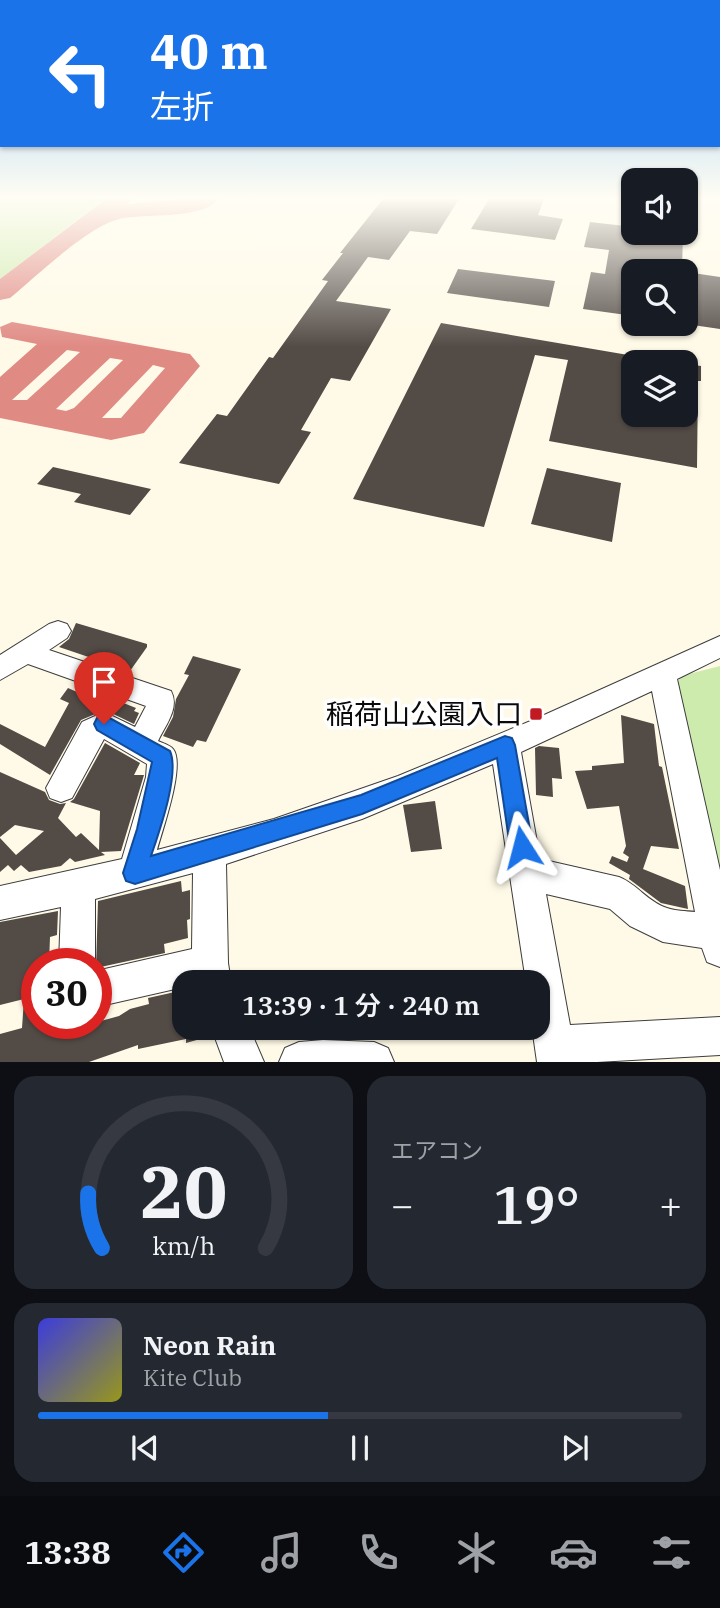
<!DOCTYPE html>
<html lang="ja">
<meta charset="utf-8">
<style>
:root{--surface:#171b24;--page:#242831;--text:#f1f3f6;--muted:#9ea1a6;--line:#363941;--accent:#1a73e8}
body{margin:0;font-family:"IBM Plex Serif","Noto Sans JP",serif;background:var(--page);color:var(--text);height:100vh;display:flex;flex-direction:column;font-size:26px;white-space:nowrap}
*{box-sizing:border-box;margin:0}
p{font-size:23px;color:var(--muted)}
.icon{flex:none;width:38px;height:38px;fill:none;stroke:currentColor;stroke-width:2;stroke-linecap:round;stroke-linejoin:round}
.map{position:relative;height:1062px;overflow:hidden}
.side{display:flex;flex-direction:column;gap:14px;padding:14px;background:#0d0f14;flex:1}
.side>*{flex:none}
.hud{position:absolute;left:0px;top:0px;width:721px;height:147px;box-shadow:0 2px 5px #0004;background:#1a73e8;color:#fff;overflow:hidden}
.fabs{position:absolute;left:621px;top:168px;display:grid;gap:14px}
.fabs a{display:grid;place-items:center;width:77px;height:77px;border-radius:14px;background:var(--surface);box-shadow:0 2px 5px #0004;font-size:35px}
.speed{position:absolute;left:21px;top:948px;display:flex;gap:14px;font-size:35px;font-weight:700;text-align:center}
.speed>*{display:grid;place-content:center;width:91px;height:91px;border-radius:50%;background:var(--surface);box-shadow:0 2px 5px #0004;line-height:1}
.speed .limit{border:10px solid #d22;background:#fff;color:#111}
.pin{position:absolute;display:grid;place-items:center;width:60px;height:60px;color:#fff;margin:-72px -30px;border-radius:50% 50% 50% 0;rotate:-45deg;box-shadow:0 0 7px #0007}
.pin .icon{rotate:45deg}
.me{position:absolute;width:77px;margin:-38px;rotate:351deg;stroke-linejoin:round;filter:drop-shadow(0 0 5px #0008)}
.turn{display:flex;align-items:center;gap:24px;height:147px;padding:0 35px;font-size:32px}
.turn .icon{width:91px;height:91px;stroke-width:2.5}
.turn b{display:block;font-size:49px;line-height:60px}
.big{font-size:52px;font-weight:600;line-height:1.1}
.side .tile{flex:1;display:flex;flex-direction:column;justify-content:center;gap:10px;min-width:0;padding:0 24px;border-radius:21px;background:var(--page)}
.side .dial{align-items:center;gap:0}
.dial svg{height:182px;overflow:visible;fill:none;stroke:var(--line);stroke-width:7;stroke-linecap:round;text-anchor:middle}
.dial text{fill:var(--text);stroke:none}
.song{display:flex;align-items:center;gap:21px}
.cover{width:84px;height:84px;border-radius:10px;background:linear-gradient(135deg,hsl(240 70% 55%),hsl(60 70% 35%))}
.played{height:7px;border-radius:4px;background:linear-gradient(90deg,var(--accent) 45%,var(--line) 45%)}
.keys{display:flex;justify-content:space-around;direction:ltr}
.heat{display:flex;justify-content:space-between;align-items:center;font-size:38px;direction:ltr}
.side .tiles{flex:1;display:grid;gap:14px;grid-template-columns:1fr 1fr}
.tile:last-child{grid-column:span 2}
.trip{position:absolute;left:172px;top:970px;width:378px;height:70px;border-radius:21px;background:var(--surface);box-shadow:0 2px 5px #0004;font-weight:600;line-height:70px;text-align:center}
.menu{display:flex;height:112px;justify-content:space-around;align-items:center;background:#090b0e;color:var(--muted)}
.menu .icon{width:49px;height:49px}
.menu .current{color:var(--accent)}
.menu b{font-size:32px;color:var(--text)}
.map>svg:first-child{display:block}
.green{fill:#ceebae}
.lines{fill:none;stroke-linecap:round;stroke-linejoin:round}
.taxiway{fill:#e08a84;fill-rule:evenodd}
.building{fill:#534b46}
.minor-casing{stroke:#3d3d3d;stroke-width:2}
.minor{fill:#fff;fill-rule:evenodd}
.route{fill:#1a73e8;stroke:#114b97;stroke-width:2}
.poi-dot{fill:#c21a22;stroke:#fff;stroke-width:2.5}
.labels{text-anchor:middle;stroke-width:7;stroke-linejoin:round;paint-order:stroke}
.near-poi-label{font-size:28px;fill:#0a0a0a;stroke:#fff;text-anchor:end}
</style>
<div class="map">
<svg width="720" height="1062" viewBox="0 0 720 1062">
<rect width="100%" height="100%" fill="#fffae7"/>
<g class="green">
<polygon points="0,199 105,199 0,279"/>
<polygon points="720,666 720,892 675,688 681,676"/>
</g>
<g class="lines">
<g class="taxiway">
<path d="M106 199H131L128 204 185 199H218C204 220 143 213 119 219 87 227 37 276 10 298L0 300V279Z"/>
<path d="M12 322 179 352 190 354 200 366 144 433 111 440 0 418V377L37 344 2 337 0 327ZM67 350 80 352 27 400H12ZM110 358 123 360 74 408 66 411 56 409ZM153 365 165 368 121 418H102Z"/>
</g>
</g>
<g class="building">
<polygon points="383,199 459,199 437,234 410,231 389,260 368,257 336,301 391,309 350,381 331,378 301,430 311,432 279,484 179,463 217,414 227,416 269,357 273,358 328,281 322,280 343,253 340,253"/>
<polygon points="489,199 544,199 538,215 563,219 555,240 471,229"/>
<polygon points="590,222 634,227 634,233 683,233 682,271 634,271 634,316 583,309 591,272 605,274 609,250 584,247"/>
<polygon points="458,269 555,281 549,307 447,293"/>
<polygon points="686,272 720,277 720,329 686,324"/>
<polygon points="441,323 634,356 634,415 686,415 686,364 701,366 701,381 698,381 697,468 549,441 568,360 535,355 484,527 353,499"/>
<polygon points="53,467 151,489 130,515 74,502 81,494 37,484"/>
<polygon points="547,468 621,483 612,542 531,524"/>
<polygon points="76,623 147,644 147,647 130,671 59,647 69,639"/>
<polygon points="193,656 241,669 206,742 197,740 193,747 163,736 173,717 176,699 189,675 184,674"/>
<polygon points="81,686 136,708 134,711 139,713 134,724 105,710 81,720 50,775 0,744 0,724 45,747 69,703 60,699 68,688 77,692"/>
<polygon points="621,715 654,724 659,766 662,767 679,849 651,846 643,869 685,886 688,909 661,903 629,879 630,875 609,863 612,856 627,862 629,857 623,853 626,846 619,806 587,809 575,771 592,770 592,766 624,763"/>
<polygon points="105,743 140,763 134,775 144,775 121,851 101,852 105,855 75,862 70,858 61,866 29,872 21,865 14,871 8,865 0,872 0,838 16,855 44,831 15,825 0,837 0,772 45,792 49,800 60,804 66,803 58,818 76,837 81,833 99,850 100,811 70,802 74,799"/>
<polygon points="539,746 559,748 562,779 552,778 553,797 536,795 535,748"/>
<polygon points="435,801 442,849 411,852 403,805"/>
<polygon points="181,881 182,892 190,890 190,919 187,920 188,938 164,944 165,953 96,968 98,901"/>
<polygon points="58,911 57,935 50,937 49,964 37,964 37,1024 61,1024 61,1032 119,1016 130,1009 149,1004 148,998 184,990 184,1027 209,1027 211,1036 186,1043 186,1039 138,1049 138,1045 89,1062 0,1062 0,1034 22,1028 24,999 0,1005 0,922"/>
</g>
<g class="lines">
<defs>
<g id="minor">
<path d="M58 621 67 624 71 631 67 638 49 650 171 691C180 708 166 724 158 741 162 743 170 745 173 749 186 764 162 831 157 850L274 819 398 776 533 720 720 636V658L677 679 720 870V967L707 962 702 948 663 942 630 926 610 909 546 894 570 1025 720 1017V1055L597 1062H537L532 1027H537V982H526L493 764 362 819 226 864 228 963 231 982H184V987L96 1007V971L192 949 193 873 95 899V964H59L61 907 0 920V886L122 859 146 777 147 764 104 739 72 798 61 802 50 798 46 788 82 722 104 712 135 727 146 706 28 664 0 680V655L49 624ZM652 691 695 912C686 911 675 911 667 908 648 902 637 884 619 877L540 859 521 752Z"/>
<polygon points="211,1027 249,1027 264,1062 224,1062"/>
<polygon points="323,1040 374,1042 388,1048 394,1062 279,1062 285,1048 299,1042"/>
</g>
</defs>
<use href="#minor" class="minor-casing"/>
<use href="#minor" class="minor"/>
</g>
<linearGradient id="sky" x2="0" y2="1"><stop stop-color="#8ec4ef"/><stop offset="0.57" stop-color="#fffdf4"/><stop offset="1" stop-color="#fffdf4" stop-opacity="0"/></linearGradient>
<rect width="720" height="347" fill="url(#sky)"/>
<path class="route" d="M104 715 170 751C180 774 159 832 151 856L361 795 505 736 512 738 515 745 533 847 530 855 522 858 513 855 510 847 497 758 362 814 135 884 126 881 123 873 137 829 152 762 97 730 94 724 97 718Z"/>
<rect class="poi-dot" x="529" y="707" width="14" height="14" rx="3.5"/>
<g class="labels">
<g class="near-poi-label">
<text x="522" y="724">稲荷山公園入口</text>
</g>
</g>
</svg>
<div class="fabs">
<a><svg class="icon" aria-label="sound" viewBox="0 0 24 24"><path d="M4 9h4l5-4v14l-5-4H4zM17 9q2 3 0 6"/></svg></a>
<a><svg class="icon" aria-label="search" viewBox="0 0 24 24"><circle cx="10" cy="10" r="6"/><path d="M15 15l6 6"/></svg></a>
<a><svg class="icon" aria-label="layers" viewBox="0 0 24 24"><path d="M12 4l9 5-9 5-9-5zM3 14l9 5 9-5"/></svg></a>
</div>
<div class="speed"><div class="limit">30</div></div>
<div class="pin" style="left:104px;top:724px;background:#d93025"><svg class="icon" aria-label="arrive" viewBox="0 0 24 24"><path d="M6 21V4h12l-3 4 3 4H6"/></svg></div>
<svg class="me" style="left:522px;top:847px" viewBox="-20 -20 40 40"><path d="M0-17L14 15 0 8-14 15z" fill="#1a73e8" stroke="#fff" stroke-width="4"/></svg>
<div class="trip">13:39 · 1 分 · 240 m</div>
<div class="hud">
<div class="turn"><svg class="icon" aria-label="left" viewBox="0 0 24 24"><path d="M17 20v-9H6M10 6l-5 5 5 5"/></svg><div><b>40 m</b>左折</div></div>
</div>
</div>
<section class="side">
<div class="tiles">
<div class="tile dial"><svg viewBox="0 0 100 80">
<path d="M14 69A42 42 0 1 1 86 69"/>
<path d="M14 69A42 42 0 0 1 8 45" stroke="#1a73e8"/>
<text x="50" y="56" font-size="32" font-weight="700">20</text>
<text x="50" y="72" font-size="11">km/h</text>
</svg></div>
<div class="tile"><p>エアコン</p>
<div class="heat"><a>−</a><b class="big">19°</b><a>+</a></div>
</div>
<div class="tile">
<div class="song"><i class="cover"></i><div><b>Neon Rain</b><p>Kite Club</p></div></div>
<div class="played"></div>
<div class="keys"><svg class="icon" aria-label="previous" viewBox="0 0 24 24"><path d="M18 5L8 12l10 7zM5 5v14"/></svg><svg class="icon" aria-label="pause" viewBox="0 0 24 24"><path d="M8 5v14M16 5v14"/></svg><svg class="icon" aria-label="next" viewBox="0 0 24 24"><path d="M6 5l10 7-10 7zM19 5v14"/></svg></div>
</div>
</div>
</section>
<nav class="menu">
<b>13:38</b>
<svg class="icon current" aria-label="directions" viewBox="0 0 24 24"><path d="M12 3l9 9-9 9-9-9zM9 14v-3h6M13 9l2 2-2 2"/></svg>
<svg class="icon" aria-label="music" viewBox="0 0 24 24"><path d="M9 18V5l10-2v13"/><circle cx="6" cy="18" r="3"/><circle cx="16" cy="16" r="3"/></svg>
<svg class="icon" aria-label="phone" viewBox="0 0 24 24"><path d="M5 4h4l2 5-3 2q2 4 5 5l2-3 5 2v4C11 20 4 13 5 4z"/></svg>
<svg class="icon" aria-label="climate" viewBox="0 0 24 24"><path d="M12 3v18M4 7l16 10M4 17L20 7"/></svg>
<svg class="icon" aria-label="car" viewBox="0 0 24 24"><path d="M5 17H2v-5l4-1 3-4h7l3 4 3 1v5h-3M9 17h6M6 11h13"/><circle cx="7" cy="17" r="2"/><circle cx="17" cy="17" r="2"/></svg>
<svg class="icon" aria-label="filters" viewBox="0 0 24 24"><path d="M4 7h16M4 17h16"/><circle cx="9" cy="7" r="2"/><circle cx="15" cy="17" r="2"/></svg>
</nav>
